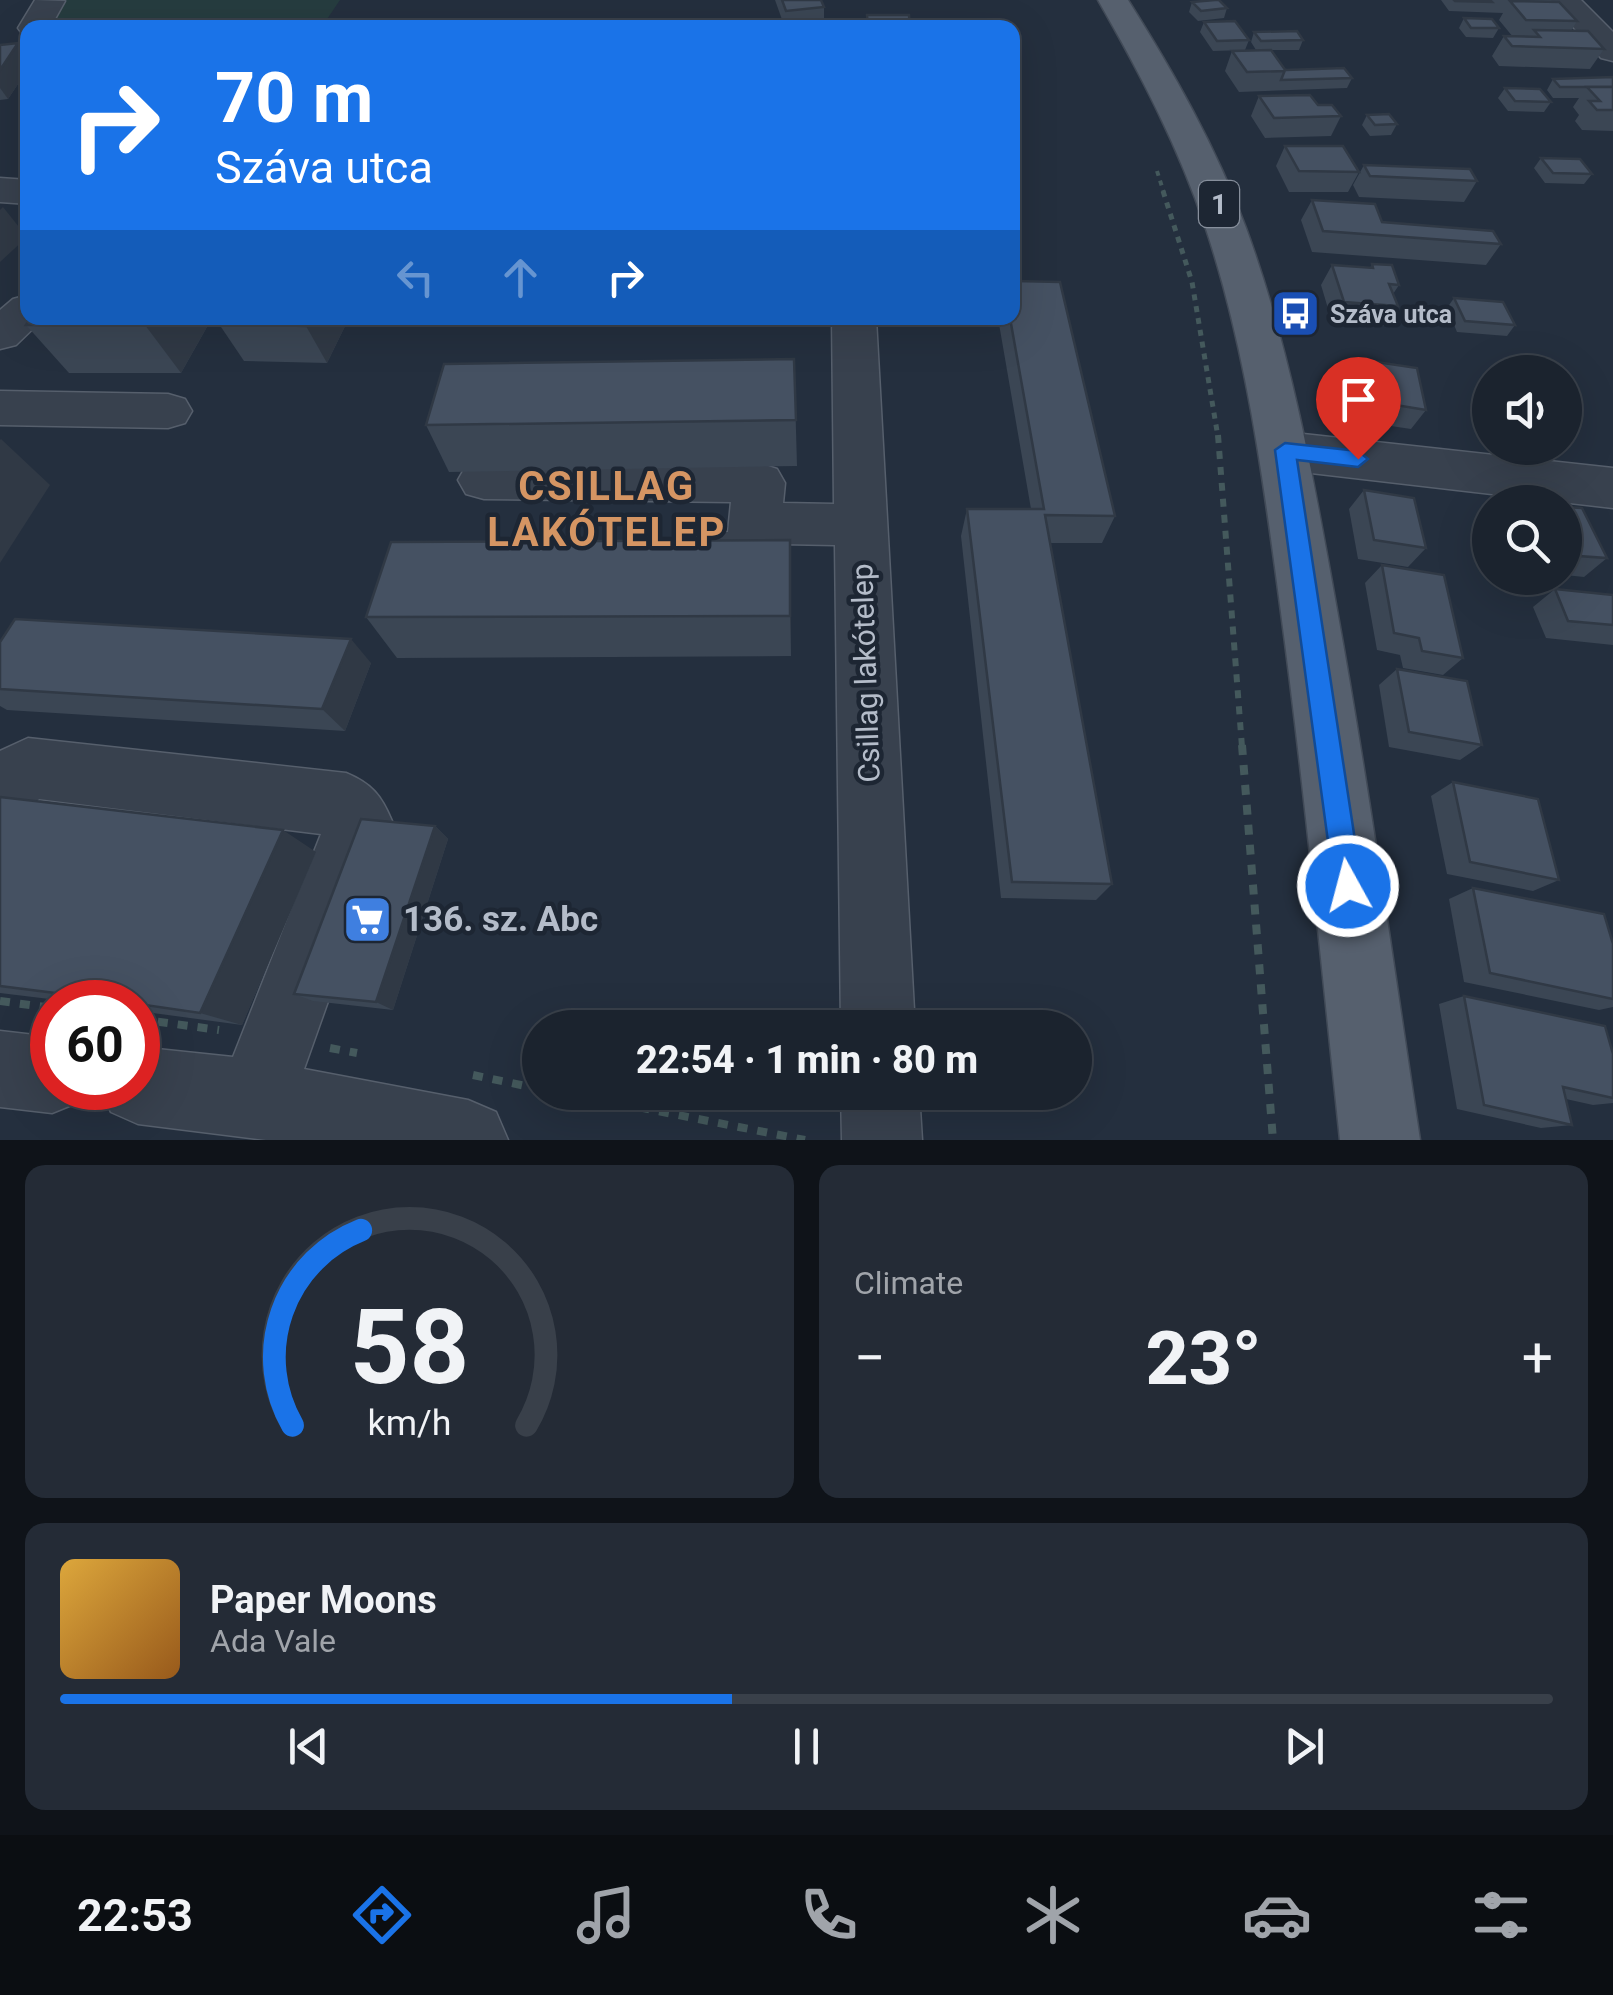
<!DOCTYPE html>
<meta charset="utf-8">
<style>
:root{--surface:#1b232e;--page:#242b36;--text:#f1f3f6;--muted:#a0a4aa;--line:#39404a;--accent:#1a73e8}
body{margin:0;font-family:Roboto,sans-serif;background:var(--page);color:var(--text);height:100vh;display:flex;flex-direction:column;font-size:38px;white-space:nowrap}
*{box-sizing:border-box;margin:0}
p{font-size:32px;color:var(--muted)}
.icon{flex:none;width:55px;height:55px;fill:none;stroke:currentColor;stroke-width:2;stroke-linecap:round;stroke-linejoin:round}
.map{position:relative;height:1140px;overflow:hidden}
.side{display:flex;flex-direction:column;gap:25px;padding:25px;background:#0f1319;flex:1}
.side>*{flex:none}
.banner{position:absolute;left:20px;top:20px;width:1000px;height:305px;border-radius:20px;box-shadow:0 10px 40px #0002,0 0 0 2px var(--line);background:#1a73e8;color:#fff;overflow:hidden}
.controls{position:absolute;left:1472px;top:355px;display:grid;gap:20px}
.controls a{display:grid;place-items:center;width:110px;height:110px;border-radius:50%;background:var(--surface);box-shadow:0 10px 40px #0002,0 0 0 2px var(--line);font-size:50px}
.speed{position:absolute;left:30px;top:980px;display:flex;gap:20px;font-size:50px;font-weight:700;text-align:center}
.speed>*{display:grid;place-content:center;width:130px;height:130px;border-radius:50%;background:var(--surface);box-shadow:0 10px 40px #0002,0 0 0 2px var(--line);line-height:1}
.speed .limit{border:15px solid #d22;background:#fff;color:#111}
.pin{position:absolute;display:grid;place-items:center;width:85px;height:85px;color:#fff;margin:-102px -42px;border-radius:50% 50% 50% 0;rotate:-45deg;box-shadow:0 0 10px #0007}
.pin .icon{rotate:45deg}
.me{position:absolute;width:110px;margin:-55px;rotate:353deg;stroke-linejoin:round;filter:drop-shadow(0 0 8px #0008)}
.turn{display:flex;align-items:center;gap:35px;height:210px;padding:0 30px;font-size:45px}
.turn .icon{width:130px;height:130px;stroke-width:2.5}
.turn b{display:block;font-size:70px;line-height:85px}
.lanes{display:flex;align-items:center;height:95px;padding:0 30px;background:#0003;justify-content:center;gap:50px;direction:ltr}
.lanes .off{opacity:.35}
.big{font-size:75px;font-weight:800;line-height:1.1}
.side .widget{flex:1;display:flex;flex-direction:column;justify-content:center;gap:15px;min-width:0;padding:0 35px;border-radius:20px;background:var(--page)}
.side .dial{align-items:center;gap:0}
.dial svg{height:260px;overflow:visible;fill:none;stroke:var(--line);stroke-width:7;stroke-linecap:round;text-anchor:middle}
.dial text{fill:var(--text);stroke:none}
.song{display:flex;align-items:center;gap:30px}
.cover{width:120px;height:120px;border-radius:15px;background:linear-gradient(135deg,hsl(40 70% 55%),hsl(30 70% 35%))}
.played{height:10px;border-radius:5px;background:linear-gradient(90deg,var(--accent) 45%,var(--line) 45%)}
.keys{display:flex;justify-content:space-around;direction:ltr}
.heat{display:flex;justify-content:space-between;align-items:center;font-size:55px;direction:ltr}
.side .tiles{flex:1;display:grid;gap:25px;grid-template-columns:1fr 1fr}
.widget:last-child{grid-column:span 2}
.trip{position:absolute;left:522px;top:1010px;width:570px;height:100px;border-radius:50px;background:var(--surface);box-shadow:0 10px 40px #0002,0 0 0 2px var(--line);font-weight:800;line-height:100px;text-align:center}
.tab-bar{display:flex;height:160px;justify-content:space-around;align-items:center;background:#0b0e12;color:var(--muted)}
.tab-bar .icon{width:70px;height:70px}
.tab-bar .active{color:var(--accent)}
.tab-bar b{font-size:45px;color:var(--text)}
.map>svg:first-child{display:block}
.green{fill:#263c3f}
.lines{fill:none;stroke-linecap:round;stroke-linejoin:round}
.minor-casing{stroke:#565f6c;stroke-width:3}
.major-casing{stroke:#414a57;stroke-width:3}
.path-far3{stroke:#44595c;stroke-width:4;stroke-dasharray:5 5;stroke-linecap:butt}
.path-far2{stroke:#44595c;stroke-width:5;stroke-dasharray:6 6;stroke-linecap:butt}
.path-far1{stroke:#44595c;stroke-width:6;stroke-dasharray:8 8;stroke-linecap:butt}
.path{stroke:#44595c;stroke-width:8;stroke-dasharray:10 10;stroke-linecap:butt}
.minor{fill:#38414e;fill-rule:evenodd}
.major{fill:#56606e;fill-rule:evenodd}
.wall{fill:#3b4654}
.shaded-wall{fill:#303945}
.building{fill:#455162;stroke:#303945;stroke-width:2.5}
.route{fill:#1a73e8;stroke:#114b97;stroke-width:2.5}
.labels{text-anchor:middle;stroke-width:9;stroke-linejoin:round;paint-order:stroke}
.far-poi-label{font-size:25px;font-weight:bold;fill:#b4bcc9;stroke:#1d2633;text-anchor:start}
.shield{fill:#1d2633;stroke:#878f9c;stroke-width:2.5}
.shield-label{font-size:28px;font-weight:bold;fill:#b4bcc9}
.street-label{font-size:30px;fill:#b4bcc9;stroke:#1d2633}
.near-poi-label{font-size:35px;font-weight:bold;fill:#b4bcc9;stroke:#1d2633;text-anchor:start}
.district-label{font-size:40px;font-weight:bold;letter-spacing:2.5px;fill:#d59563;stroke:#1d2633}
</style>
<div class="map">
<svg width="1613" height="1140" viewBox="0 0 1613 1140">
<rect width="100%" height="100%" fill="#242f3e"/>
<polygon class="green" points="42,0 340,0 321,28 60,26"/>
<g class="lines">
<defs>
<g id="minor">
<polygon points="35,0 65,1 50,28 28,28 28,36 23,35 18,28"/>
<polygon points="1549,0 1581,0 1613,32 1613,61 1601,58"/>
<polygon points="0,178 28,180 28,204 0,202"/>
<polygon points="28,295 28,318 44,318 16,345 0,349 0,310 13,299"/>
<path d="M832 318H876L915 1028H841L835 545 781 544 772 570C742 580 705 579 675 569L667 553 675 537 694 531 728 532 731 502 484 499 466 494 458 480 466 466 484 461 759 463 777 469 785 483 783 503 834 504Z"/>
<polygon points="0,391 168,394 185,399 192,411 185,423 168,428 0,425"/>
<polygon points="1285,432 1613,468 1613,508 1285,470 1267,464 1260,451 1267,438"/>
<path d="M28 738 346 773C372 784 381 795 392 821L304 1069 468 1100 496 1112 508 1140H266L138 1124 111 1112 100 1088H138V1047L233 1057 321 834 39 799 23 818 0 827V751Z"/>
<polygon points="0,1031 52,1037 52,1088 85,1088 79,1102 52,1113 0,1107"/>
<polygon points="841,1092 919,1092 922,1140 842,1140"/>
</g>
<path id="major" d="M1098 0H1128C1174 73 1216 147 1246 228 1291 351 1314 481 1337 610 1369 786 1393 963 1420 1140H1340C1321 961 1304 783 1280 605 1263 477 1246 348 1205 226 1178 146 1140 73 1098 0Z"/>
</defs>
<use href="#minor" class="minor-casing"/>
<use href="#major" class="major-casing"/>
<polyline class="path-far3" points="1157,171 1164,193"/>
<polyline class="path-far2" points="1163,191 1192,282 1218,437"/>
<polyline class="path-far1" points="1218,435 1242,747"/>
<g class="path">
<polyline points="1242,745 1273,1140"/>
<polyline points="0,1001 52,1008"/>
<polyline points="138,1019 219,1030"/>
<polyline points="330,1048 357,1053"/>
<polyline points="473,1075 540,1089"/>
<polyline points="561,1092 805,1140"/>
</g>
<use href="#minor" class="minor"/>
<use href="#major" class="major"/>
</g>
<g class="wall">
<polygon points="775,0 821,0 824,7 824,27 785,28"/>
<polygon points="1441,0 1552,0 1550,2 1577,21 1571,31 1604,49 1590,69 1499,66 1492,56 1504,36 1513,37 1499,20 1503,13 1449,11"/>
<polygon points="1192,2 1227,8 1224,18 1198,21 1189,12"/>
<polygon points="1464,18 1499,28 1493,38 1466,37 1459,28"/>
<polygon points="1204,22 1249,40 1245,50 1213,51 1200,32"/>
<polygon points="1254,32 1303,40 1299,50 1271,50 1285,70 1352,78 1347,88 1239,92 1225,71 1232,51 1256,50 1251,42"/>
<polygon points="18,43 28,58 28,69 8,99 0,100 0,45"/>
<polygon points="1613,77 1613,131 1582,130 1575,121 1579,115 1573,107 1579,98 1553,98 1547,90 1553,79"/>
<polygon points="1505,88 1551,102 1544,112 1508,111 1498,98"/>
<polygon points="1259,96 1341,116 1331,136 1265,138 1251,116"/>
<polygon points="1367,115 1397,124 1391,135 1370,136 1362,125"/>
<polygon points="1285,146 1359,172 1348,192 1289,192 1276,166"/>
<polygon points="1541,158 1592,174 1584,184 1545,183 1534,168"/>
<polygon points="1364,165 1477,181 1464,202 1359,197 1353,185"/>
<polygon points="1312,200 1382,222 1501,244 1486,265 1312,252 1301,220"/>
<polygon points="1372,264 1399,285 1393,294 1398,306 1384,326 1332,322 1321,285 1332,265 1370,268"/>
<polygon points="1454,298 1515,325 1507,336 1457,332 1447,308"/>
<polygon points="31,318 212,318 181,373 69,373 26,325"/>
<polygon points="349,318 327,363 244,361 219,324"/>
<polygon points="438,318 481,318 478,324 440,324"/>
<polygon points="998,318 1012,318 1115,516 1102,543 1050,543 1112,884 1096,900 1001,898 961,536 967,509 1031,509"/>
<polygon points="794,359 797,466 449,472 426,425"/>
<polygon points="1363,360 1426,410 1411,429 1357,421 1349,380"/>
<polygon points="1490,387 1490,423 1480,399"/>
<polygon points="1565,390 1572,404 1565,411 1571,423 1565,429"/>
<polygon points="1364,490 1426,548 1408,567 1358,559 1349,509"/>
<polygon points="1565,507 1607,558 1584,577 1565,575"/>
<polygon points="1382,565 1463,658 1443,675 1403,668 1400,655 1377,650 1365,583"/>
<polygon points="791,583 791,656 397,658 366,617"/>
<polygon points="1555,589 1613,595 1613,645 1546,638 1533,607"/>
<polygon points="0,642 371,663 345,731 7,710 0,706"/>
<polygon points="1397,669 1482,745 1460,760 1389,747 1379,685"/>
<polygon points="1453,782 1559,880 1533,891 1447,874 1431,796"/>
<polygon points="0,797 316,852 242,1025 138,1011 138,1002 74,1002 0,993"/>
<polygon points="435,826 448,839 393,1010 313,1001 294,994"/>
<polygon points="1473,888 1613,944 1613,1007 1599,1010 1464,982 1449,899"/>
<polygon points="1464,996 1613,1054 1613,1103 1593,1105 1566,1099 1572,1125 1541,1128 1457,1109 1439,1004"/>
</g>
<g class="shaded-wall">
<polygon points="18,43 28,58 28,69 8,99 0,88 0,70"/>
<polygon points="3,207 27,237 0,262 0,210"/>
<polygon points="149,318 212,318 181,373 145,325"/>
<polygon points="310,318 349,318 327,363 306,326"/>
<polygon points="1,439 50,485 0,563 0,440"/>
<polygon points="790,540 791,583 791,656 790,616"/>
<polygon points="351,639 371,663 345,731 322,709"/>
<polygon points="435,826 448,839 393,1010 376,1002"/>
<polygon points="283,830 316,852 242,1025 200,1013"/>
</g>
<g class="building">
<polygon points="782,0 821,0 824,7 786,11"/>
<polygon points="1215,0 1219,0 1227,8 1201,11 1192,2"/>
<polygon points="1454,0 1490,0 1492,2 1455,1"/>
<polygon points="1510,1 1559,2 1577,21 1526,20"/>
<polygon points="867,15 909,15 910,28 868,28"/>
<polygon points="1464,18 1492,19 1499,28 1471,28"/>
<polygon points="1235,21 1249,40 1217,41 1204,22"/>
<polygon points="1534,30 1588,31 1604,49 1512,46 1504,36 1540,37"/>
<polygon points="1297,31 1303,40 1261,41 1254,32"/>
<polygon points="18,43 0,70 0,45"/>
<polygon points="1271,50 1286,71 1247,72 1232,51"/>
<polygon points="1344,68 1352,78 1281,80 1285,70"/>
<polygon points="1613,77 1613,87 1560,87 1553,79"/>
<polygon points="1587,87 1613,87 1613,110 1597,110 1589,101 1600,101"/>
<polygon points="1505,88 1540,89 1551,102 1515,101"/>
<polygon points="1310,95 1318,105 1332,105 1341,116 1274,118 1259,96"/>
<polygon points="1389,114 1397,124 1375,125 1367,115"/>
<polygon points="1285,146 1343,146 1359,172 1299,171"/>
<polygon points="1541,158 1580,159 1592,174 1553,173"/>
<polygon points="1364,165 1470,169 1477,181 1370,176"/>
<polygon points="1312,200 1375,204 1382,222 1493,231 1501,244 1323,231"/>
<polygon points="1372,264 1392,265 1399,285 1389,284 1398,306 1344,302 1332,265 1373,268"/>
<polygon points="1012,281 1060,282 1115,516 1045,515 1112,884 1012,882 967,509 1044,509 1010,318 1012,318"/>
<polygon points="1454,298 1503,302 1515,325 1465,321"/>
<polygon points="31,318 149,318 145,325 26,325"/>
<polygon points="223,318 310,318 306,326 219,324"/>
<polygon points="794,359 796,420 426,425 444,364"/>
<polygon points="1363,360 1417,368 1426,410 1371,401"/>
<polygon points="1565,390 1572,404 1565,404"/>
<polygon points="1565,411 1571,423 1565,422"/>
<polygon points="1364,490 1414,498 1426,548 1374,540"/>
<polygon points="1565,507 1582,508 1607,558 1565,555"/>
<polygon points="790,540 790,616 366,617 391,542"/>
<polygon points="1382,565 1444,575 1463,658 1422,651 1419,638 1394,633"/>
<polygon points="1555,589 1613,595 1613,625 1568,621"/>
<polygon points="15,619 351,639 322,709 0,689 0,642"/>
<polygon points="1397,669 1467,681 1482,745 1409,732"/>
<polygon points="1453,782 1538,799 1559,880 1470,862"/>
<polygon points="0,797 283,830 200,1013 138,1004 138,1002 126,1002 0,986"/>
<polygon points="361,819 435,826 376,1002 294,994"/>
<polygon points="1473,888 1604,914 1613,944 1613,999 1490,973"/>
<polygon points="1464,996 1605,1026 1613,1054 1613,1098 1563,1087 1572,1125 1484,1105"/>
</g>
<polygon class="route" points="1285,443 1358,451 1368,459 1358,467 1297,460 1362,886 1358,896 1348,900 1338,896 1334,886 1275,450"/>
<defs>
<symbol id="bus-square" viewBox="-11 -11 22 22"><rect x="-9" y="-9" width="18" height="18" rx="4" fill="#1a4fb4" stroke="#1d2633"/><path d="M-5-6H5V4H4V6H2V4H-2V6H-4V4H-5ZM-3.5-4V0h7V-4ZM-3.5 1.2v1.5H-2V1.2ZM2 1.2v1.5H3.5V1.2Z" fill="#fff"/></symbol>
<symbol id="supermarket-square" viewBox="-11 -11 22 22"><rect x="-9" y="-9" width="18" height="18" rx="4" fill="#3f7fe0" stroke="#1d2633"/><path d="M-6-5.5h2.5l.6 2H6L4.5 2H-2.5L-4.4-4H-6ZM-1.5 3.2a1.3 1.3 0 1 0 .1 0ZM3 3.2a1.3 1.3 0 1 0 .1 0Z" fill="#fff"/></symbol>
</defs>
<g fill-rule="evenodd">
<use href="#bus-square" x="1268" y="286" width="55" height="55"/>
<use href="#supermarket-square" x="340" y="892" width="55" height="55"/>
</g>
<g class="labels">
<g class="far-poi-label">
<text x="1330" y="323">Száva utca</text>
</g>
<rect class="shield" x="1199" y="181" width="40" height="46" rx="8"/>
<g class="shield-label">
<text x="1219" y="214">1</text>
</g>
<g class="street-label">
<text transform="translate(866 673) rotate(-92)" y="10">Csillag lakótelep</text>
</g>
<g class="near-poi-label">
<text x="403" y="931">136. sz. Abc</text>
</g>
<g class="district-label">
<text x="607" y="500">CSILLAG<tspan x="607" dy="46">LAKÓTELEP</tspan></text>
</g>
</g>
</svg>
<div class="controls">
<a><svg class="icon" aria-label="sound" viewBox="0 0 24 24"><path d="M4 9h4l5-4v14l-5-4H4zM17 9q2 3 0 6"/></svg></a>
<a><svg class="icon" aria-label="search" viewBox="0 0 24 24"><circle cx="10" cy="10" r="6"/><path d="M15 15l6 6"/></svg></a>
</div>
<div class="speed"><div class="limit">60</div></div>
<div class="pin" style="left:1358px;top:459px;background:#d93025"><svg class="icon" aria-label="arrive" viewBox="0 0 24 24"><path d="M6 21V4h12l-3 4 3 4H6"/></svg></div>
<svg class="me" style="left:1348px;top:886px" viewBox="-20 -20 40 40"><circle r="17" fill="#1a73e8" stroke="#fff" stroke-width="3"/><path d="M0-11L8 9 0 5-8 9z" fill="#fff"/></svg>
<div class="trip">22:54 · 1 min · 80 m</div>
<div class="banner">
<div class="turn"><svg class="icon" aria-label="right" viewBox="0 0 24 24"><path d="M7 20v-9h11M14 6l5 5-5 5"/></svg><div><b>70 m</b>Száva utca</div></div>
<div class="lanes"><svg class="icon off" aria-label="left" viewBox="0 0 24 24"><path d="M17 20v-9H6M10 6l-5 5 5 5"/></svg><svg class="icon off" aria-label="ahead" viewBox="0 0 24 24"><path d="M12 20V5M6 11l6-6 6 6"/></svg><svg class="icon" aria-label="right" viewBox="0 0 24 24"><path d="M7 20v-9h11M14 6l5 5-5 5"/></svg></div>
</div>
</div>
<section class="side">
<div class="tiles">
<div class="widget dial"><svg viewBox="0 0 100 80">
<path d="M14 69A42 42 0 1 1 86 69"/>
<path d="M14 69A42 42 0 0 1 35 9" stroke="#1a73e8"/>
<text x="50" y="56" font-size="32" font-weight="700">58</text>
<text x="50" y="72" font-size="11">km/h</text>
</svg></div>
<div class="widget"><p>Climate</p>
<div class="heat"><a>−</a><b class="big">23°</b><a>+</a></div>
</div>
<div class="widget">
<div class="song"><i class="cover"></i><div><b>Paper Moons</b><p>Ada Vale</p></div></div>
<div class="played"></div>
<div class="keys"><svg class="icon" aria-label="previous" viewBox="0 0 24 24"><path d="M18 5L8 12l10 7zM5 5v14"/></svg><svg class="icon" aria-label="pause" viewBox="0 0 24 24"><path d="M8 5v14M16 5v14"/></svg><svg class="icon" aria-label="next" viewBox="0 0 24 24"><path d="M6 5l10 7-10 7zM19 5v14"/></svg></div>
</div>
</div>
</section>
<nav class="tab-bar">
<b>22:53</b>
<svg class="icon active" aria-label="directions" viewBox="0 0 24 24"><path d="M12 3l9 9-9 9-9-9zM9 14v-3h6M13 9l2 2-2 2"/></svg>
<svg class="icon" aria-label="music" viewBox="0 0 24 24"><path d="M9 18V5l10-2v13"/><circle cx="6" cy="18" r="3"/><circle cx="16" cy="16" r="3"/></svg>
<svg class="icon" aria-label="phone" viewBox="0 0 24 24"><path d="M5 4h4l2 5-3 2q2 4 5 5l2-3 5 2v4C11 20 4 13 5 4z"/></svg>
<svg class="icon" aria-label="climate" viewBox="0 0 24 24"><path d="M12 3v18M4 7l16 10M4 17L20 7"/></svg>
<svg class="icon" aria-label="car" viewBox="0 0 24 24"><path d="M5 17H2v-5l4-1 3-4h7l3 4 3 1v5h-3M9 17h6M6 11h13"/><circle cx="7" cy="17" r="2"/><circle cx="17" cy="17" r="2"/></svg>
<svg class="icon" aria-label="filters" viewBox="0 0 24 24"><path d="M4 7h16M4 17h16"/><circle cx="9" cy="7" r="2"/><circle cx="15" cy="17" r="2"/></svg>
</nav>
